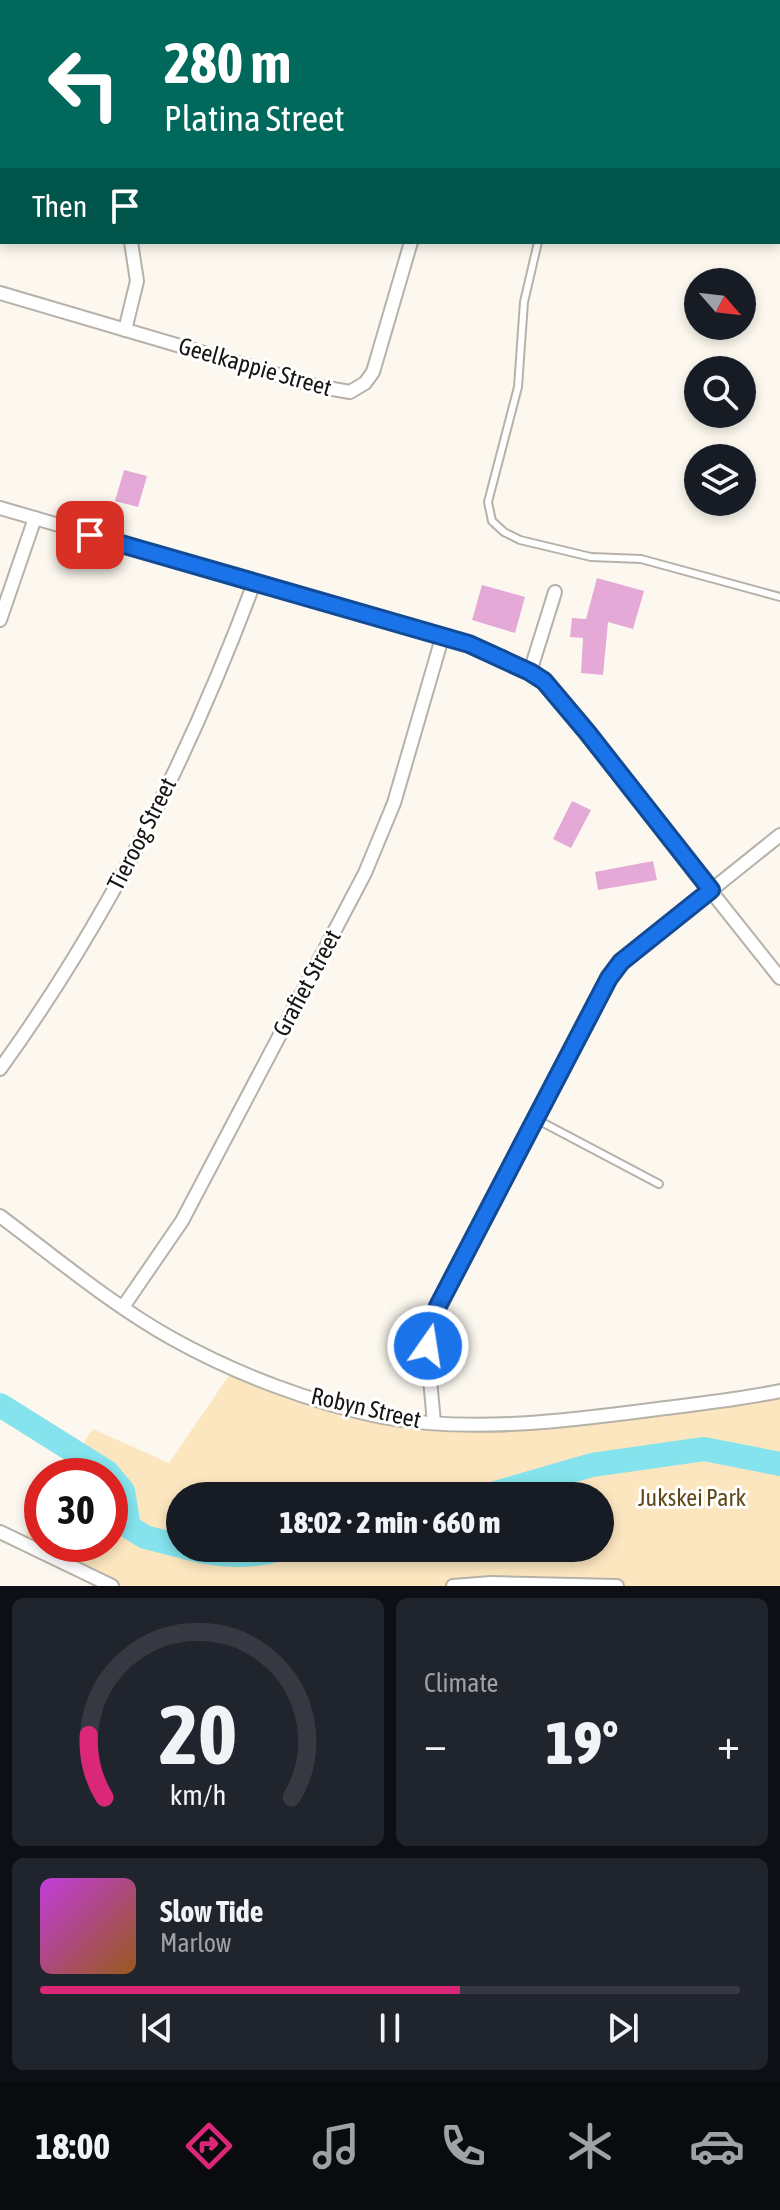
<!DOCTYPE html>
<meta charset="utf-8">
<style>
:root{--surface:#171b24;--page:#20242c;--text:#f1f3f6;--muted:#9ea1a6;--line:#363941;--accent:#db2777}
body{margin:0;font-family:"Asap Condensed",sans-serif;background:var(--page);color:var(--text);height:100vh;display:flex;flex-direction:column;font-size:30px;white-space:nowrap}
*{box-sizing:border-box;margin:0}
p{font-size:26px;color:var(--muted)}
.icon{flex:none;width:44px;height:44px;fill:none;stroke:currentColor;stroke-width:2;stroke-linecap:round;stroke-linejoin:round}
.map{position:relative;height:1586px;overflow:hidden}
.sheet{display:flex;flex-direction:column;gap:12px;padding:12px;background:#0d0f14;flex:1}
.sheet>*{flex:none}
.guide{position:absolute;left:0px;top:0px;width:780px;height:244px;box-shadow:0 4px 12px #0003;background:#00695c;color:#fff;overflow:hidden}
.needle{width:52px;rotate:118deg}
.fabs{position:absolute;left:684px;top:268px;display:grid;gap:16px}
.fabs a{display:grid;place-items:center;width:72px;height:72px;border-radius:50%;background:var(--surface);box-shadow:0 4px 12px #0003;font-size:40px}
.speed{position:absolute;left:24px;top:1458px;display:flex;gap:16px;font-size:40px;font-weight:700;text-align:center}
.speed>*{display:grid;place-content:center;width:104px;height:104px;border-radius:50%;background:var(--surface);box-shadow:0 4px 12px #0003;line-height:1}
.speed .limit{border:12px solid #d22;background:#fff;color:#111}
.pin{position:absolute;display:grid;place-items:center;width:68px;height:68px;color:#fff;margin:-34px;border-radius:16px;box-shadow:0 4px 12px #0006}
.me{position:absolute;width:88px;margin:-44px;rotate:13deg;stroke-linejoin:round;filter:drop-shadow(0 0 6px #0008)}
.turn{display:flex;align-items:center;gap:28px;height:168px;padding:0 32px;font-size:36px}
.turn .icon{width:104px;height:104px;stroke-width:2.5}
.turn b{display:block;font-size:56px;line-height:68px}
.then{display:flex;align-items:center;height:76px;padding:0 32px;background:#0003;gap:16px;font-size:30px}
.big{font-size:60px;font-weight:800;line-height:1.1}
.sheet .card{flex:1;display:flex;flex-direction:column;justify-content:center;gap:12px;min-width:0;padding:0 28px;border-radius:12px;background:var(--page)}
.sheet .dial{align-items:center;gap:0}
.dial svg{height:208px;overflow:visible;fill:none;stroke:var(--line);stroke-width:7;stroke-linecap:round;text-anchor:middle}
.dial text{fill:var(--text);stroke:none}
.song{display:flex;align-items:center;gap:24px}
.cover{width:96px;height:96px;border-radius:12px;background:linear-gradient(135deg,hsl(290 70% 55%),hsl(30 70% 35%))}
.played{height:8px;border-radius:4px;background:linear-gradient(90deg,var(--accent) 60%,var(--line) 60%)}
.keys{display:flex;justify-content:space-around;direction:ltr}
.heat{display:flex;justify-content:space-between;align-items:center;font-size:44px;direction:ltr}
.sheet .tiles{flex:1;display:grid;gap:12px;grid-template-columns:1fr 1fr}
.card:last-child{grid-column:span 2}
.trip{position:absolute;left:166px;top:1482px;width:448px;height:80px;border-radius:40px;background:var(--surface);box-shadow:0 4px 12px #0003;font-weight:800;line-height:80px;text-align:center}
.tabs{display:flex;height:128px;justify-content:space-around;align-items:center;background:#090b0e;color:var(--muted)}
.tabs .icon{width:56px;height:56px}
.tabs .on{color:var(--accent)}
.tabs b{font-size:36px;color:var(--text)}
.map>svg:first-child{display:block}
.green{fill:#fce6bf;fill-rule:evenodd}
.lines{fill:none;stroke-linecap:round;stroke-linejoin:round}
.river{stroke:#84e3ec;stroke-width:24}
.building{fill:#e5a9d7}
.service-casing{stroke:#b6b1a9;stroke-width:10}
.minor-casing{stroke:#b6b1a9;stroke-width:16}
.service{stroke:#fff;stroke-width:6}
.minor{stroke:#fff;stroke-width:12}
.route-casing{stroke:#114b97;stroke-width:20}
.route{stroke:#1a73e8;stroke-width:14}
.labels{text-anchor:middle;stroke-width:6;stroke-linejoin:round;paint-order:stroke}
.street-label{font-size:24px;fill:#181613;stroke:#fff}
.park-label{font-size:24px;fill:#604918;stroke:#fff}
</style>
<div class="map">
<svg width="780" height="1586" viewBox="0 0 780 1586">
<rect width="100%" height="100%" fill="#fcf8ef"/>
<path class="green" d="M230 1374 310 1406 382 1421H606L780 1397V1586H114L21 1543 42 1508V1544H110V1476H61L93 1429 169 1463ZM180 1496H600V1548H180Z"/>
<g class="lines">
<g class="river">
<polyline points="0,1405 107,1472 123,1491 129,1527 145,1537 180,1546"/>
<polyline points="485,1496 592,1465 704,1449 780,1464"/>
<path d="M187 1548C222 1557 251 1558 285 1548"/>
</g>
</g>
<g class="building">
<polygon points="124,470 147,476 138,507 115,501"/>
<polygon points="597,578 644,591 633,629 608,622 603,675 581,673 583,638 570,637 572,618 586,619"/>
<polygon points="482,585 525,597 515,633 472,620"/>
<polygon points="572,801 591,810 571,848 553,839"/>
<polygon points="653,861 657,880 598,890 595,872"/>
</g>
<g class="lines">
<defs>
<g id="service">
<polyline points="695,0 703,0"/>
<polyline points="591,2 592,0"/>
<polyline points="778,119 780,119"/>
<polyline points="538,242 524,302 518,387 488,502 492,521 504,532 520,540 591,557 641,559 780,597"/>
<polyline points="536,1119 659,1184"/>
</g>
<g id="minor">
<polyline points="164,0 165,2"/>
<polyline points="387,0 391,2"/>
<polyline points="481,2 482,0"/>
<polyline points="0,9 2,0"/>
<polyline points="0,62 2,66"/>
<polyline points="0,293 316,386 350,392 365,383 373,372 411,242"/>
<polyline points="125,330 137,281 131,242"/>
<polyline points="0,508 469,644 506,659 544,681 780,978"/>
<polyline points="0,620 35,518"/>
<polyline points="530,672 555,592"/>
<path d="M0 1069C107 921 190 755 254 583"/>
<path d="M0 1216C56 1258 112 1305 173 1339 236 1374 312 1403 382 1417 474 1434 575 1420 666 1408 704 1403 743 1399 780 1391"/>
<polyline points="123,1307 182,1221 365,873 394,803 442,638"/>
<polyline points="434,1423 428,1357 432,1321 609,978 629,956 780,835"/>
<polyline points="0,1532 112,1586"/>
<polyline points="453,1586 491,1583 617,1586"/>
</g>
</defs>
<use href="#service" class="service-casing"/>
<use href="#minor" class="minor-casing"/>
<use href="#service" class="service"/>
<use href="#minor" class="minor"/>
</g>
<g class="lines">
<defs>
<polyline id="route" points="90,535 469,644 530,672 544,681 587,732 711,890 621,962 609,978 438,1306 428,1346"/>
</defs>
<use href="#route" class="route-casing"/>
<use href="#route" class="route"/>
</g>
<g class="labels">
<g class="street-label">
<text transform="translate(255 367) rotate(16)" y="8">Geelkappie Street</text>
<text transform="translate(142 834) rotate(-63)" y="8">Tieroog Street</text>
<text transform="translate(307 983) rotate(-62)" y="8">Grafiet Street</text>
<text transform="translate(366 1408) rotate(13)" y="8">Robyn Street</text>
</g>
<g class="park-label">
<text x="692" y="1506">Jukskei Park</text>
</g>
</g>
</svg>
<div class="fabs">
<a><svg class="needle" viewBox="-14 -14 28 28"><path d="M0-13l5 13h-10z" fill="#e53935"/><path d="M0 13l5-13h-10z" fill="#9ea1a6"/></svg></a>
<a><svg class="icon" aria-label="search" viewBox="0 0 24 24"><circle cx="10" cy="10" r="6"/><path d="M15 15l6 6"/></svg></a>
<a><svg class="icon" aria-label="layers" viewBox="0 0 24 24"><path d="M12 4l9 5-9 5-9-5zM3 14l9 5 9-5"/></svg></a>
</div>
<div class="speed"><div class="limit">30</div></div>
<div class="pin" style="left:90px;top:535px;background:#d93025"><svg class="icon" aria-label="arrive" viewBox="0 0 24 24"><path d="M6 21V4h12l-3 4 3 4H6"/></svg></div>
<svg class="me" style="left:428px;top:1346px" viewBox="-20 -20 40 40"><circle r="17" fill="#1a73e8" stroke="#fff" stroke-width="3"/><path d="M0-11L8 9 0 5-8 9z" fill="#fff"/></svg>
<div class="trip">18:02 · 2 min · 660 m</div>
<div class="guide">
<div class="turn"><svg class="icon" aria-label="left" viewBox="0 0 24 24"><path d="M17 20v-9H6M10 6l-5 5 5 5"/></svg><div><b>280 m</b>Platina Street</div></div>
<div class="then">Then<svg class="icon" aria-label="arrive" viewBox="0 0 24 24"><path d="M6 21V4h12l-3 4 3 4H6"/></svg></div>
</div>
</div>
<section class="sheet">
<div class="tiles">
<div class="card dial"><svg viewBox="0 0 100 80">
<path d="M14 69A42 42 0 1 1 86 69"/>
<path d="M14 69A42 42 0 0 1 8 45" stroke="#db2777"/>
<text x="50" y="56" font-size="32" font-weight="700">20</text>
<text x="50" y="72" font-size="11">km/h</text>
</svg></div>
<div class="card"><p>Climate</p>
<div class="heat"><a>−</a><b class="big">19°</b><a>+</a></div>
</div>
<div class="card">
<div class="song"><i class="cover"></i><div><b>Slow Tide</b><p>Marlow</p></div></div>
<div class="played"></div>
<div class="keys"><svg class="icon" aria-label="previous" viewBox="0 0 24 24"><path d="M18 5L8 12l10 7zM5 5v14"/></svg><svg class="icon" aria-label="pause" viewBox="0 0 24 24"><path d="M8 5v14M16 5v14"/></svg><svg class="icon" aria-label="next" viewBox="0 0 24 24"><path d="M6 5l10 7-10 7zM19 5v14"/></svg></div>
</div>
</div>
</section>
<nav class="tabs">
<b>18:00</b>
<svg class="icon on" aria-label="directions" viewBox="0 0 24 24"><path d="M12 3l9 9-9 9-9-9zM9 14v-3h6M13 9l2 2-2 2"/></svg>
<svg class="icon" aria-label="music" viewBox="0 0 24 24"><path d="M9 18V5l10-2v13"/><circle cx="6" cy="18" r="3"/><circle cx="16" cy="16" r="3"/></svg>
<svg class="icon" aria-label="phone" viewBox="0 0 24 24"><path d="M5 4h4l2 5-3 2q2 4 5 5l2-3 5 2v4C11 20 4 13 5 4z"/></svg>
<svg class="icon" aria-label="climate" viewBox="0 0 24 24"><path d="M12 3v18M4 7l16 10M4 17L20 7"/></svg>
<svg class="icon" aria-label="car" viewBox="0 0 24 24"><path d="M5 17H2v-5l4-1 3-4h7l3 4 3 1v5h-3M9 17h6M6 11h13"/><circle cx="7" cy="17" r="2"/><circle cx="17" cy="17" r="2"/></svg>
</nav>
